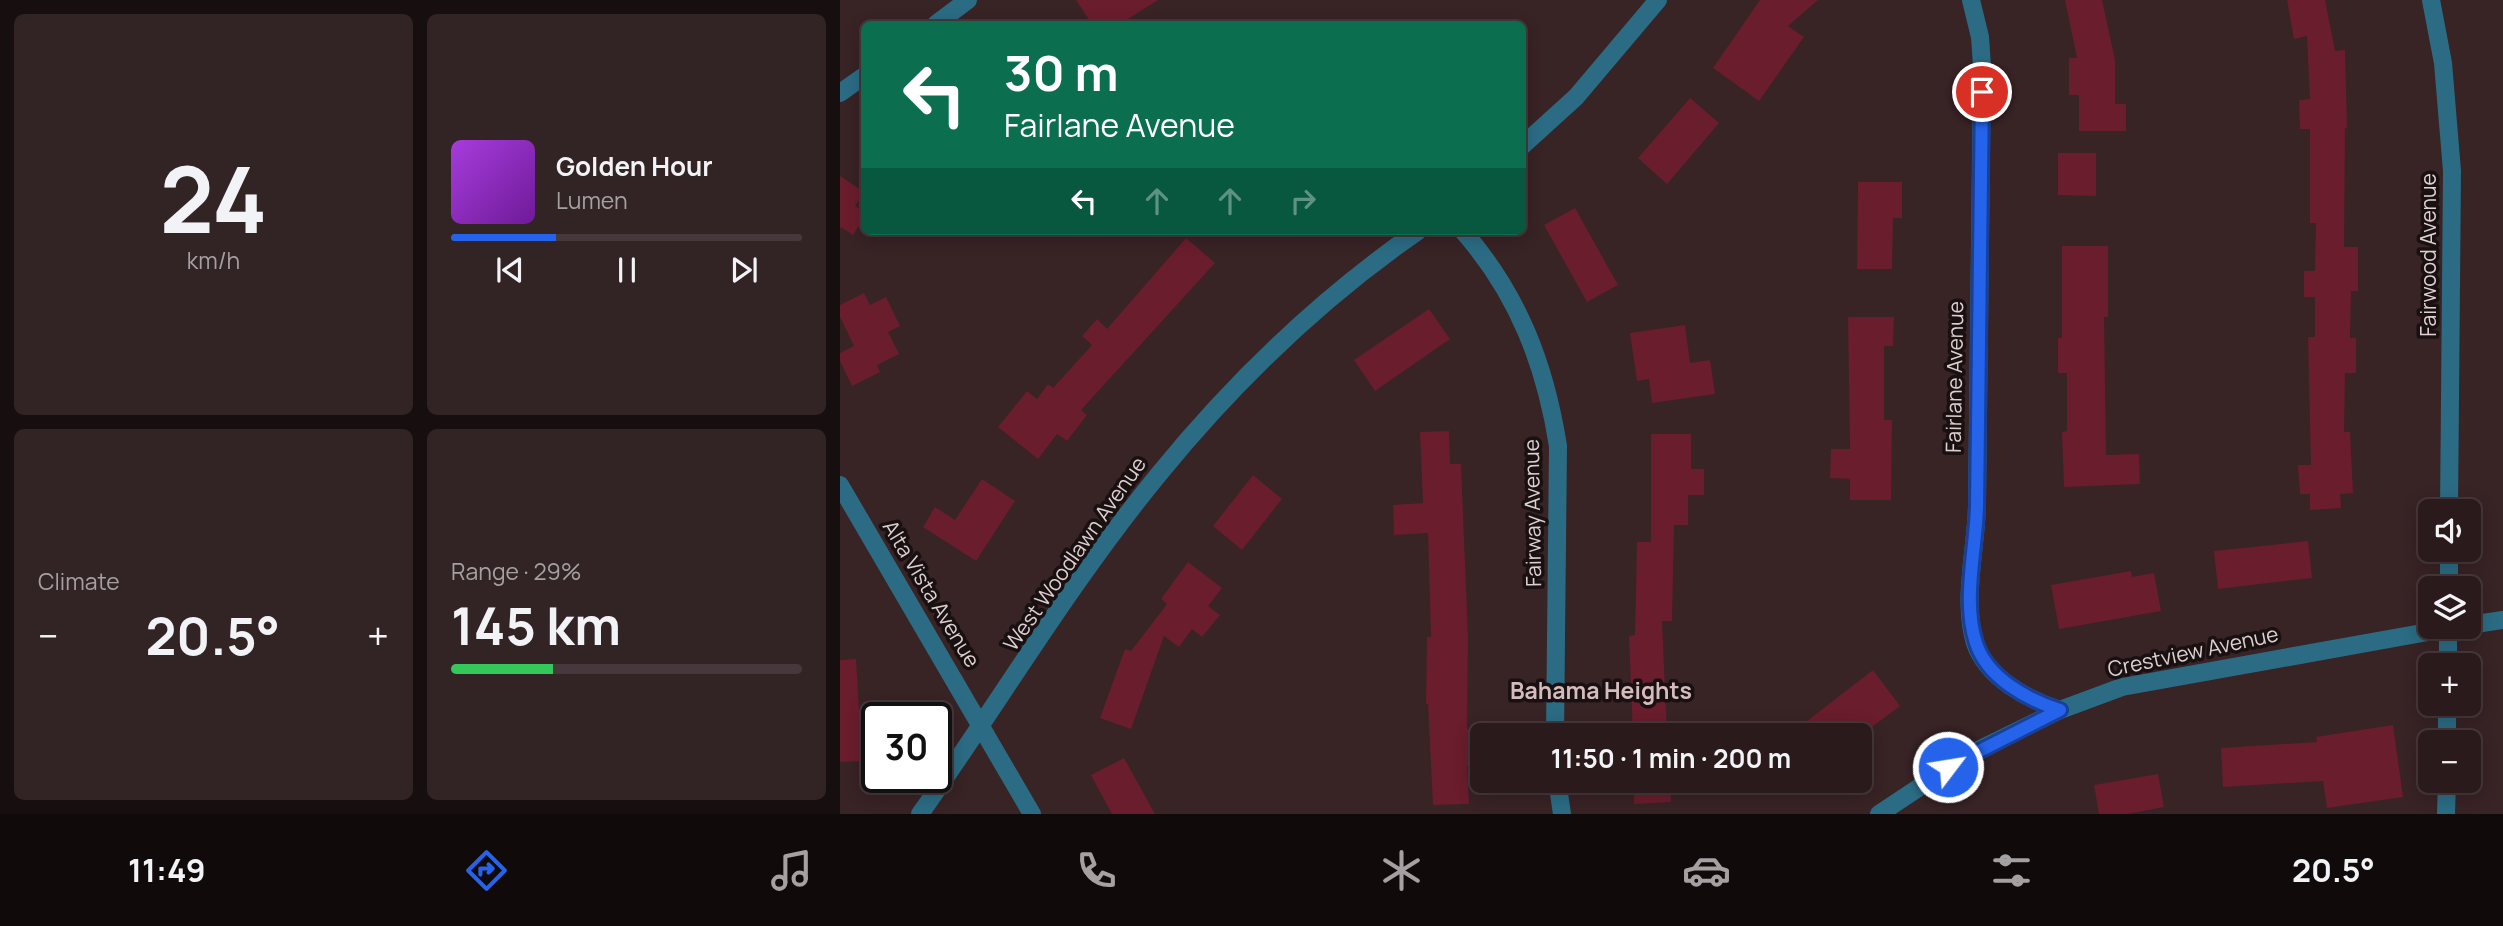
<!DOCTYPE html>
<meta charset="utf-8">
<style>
:root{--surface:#2a1a1c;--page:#322325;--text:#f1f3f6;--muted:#a5a1a3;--line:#46383b;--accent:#2563eb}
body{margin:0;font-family:Manrope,sans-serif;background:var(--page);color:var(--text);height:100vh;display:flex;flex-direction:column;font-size:26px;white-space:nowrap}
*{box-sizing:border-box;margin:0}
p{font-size:23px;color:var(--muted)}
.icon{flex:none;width:38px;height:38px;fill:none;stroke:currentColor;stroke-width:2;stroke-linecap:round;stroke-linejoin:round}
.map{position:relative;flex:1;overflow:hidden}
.drawer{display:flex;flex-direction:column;gap:14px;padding:14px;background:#170e0f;width:840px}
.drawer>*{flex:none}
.banner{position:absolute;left:21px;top:21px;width:665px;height:214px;border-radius:10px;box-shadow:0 4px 18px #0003,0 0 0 2px var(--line);background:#0b6e4f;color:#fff;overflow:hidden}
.buttons{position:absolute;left:1578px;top:499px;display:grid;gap:14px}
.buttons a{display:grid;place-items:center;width:63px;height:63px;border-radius:10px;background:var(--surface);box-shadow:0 4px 18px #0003,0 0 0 2px var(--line);font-size:35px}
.speed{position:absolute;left:21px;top:702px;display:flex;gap:14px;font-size:35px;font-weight:700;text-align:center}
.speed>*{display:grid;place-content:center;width:91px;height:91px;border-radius:50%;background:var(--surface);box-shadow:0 4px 18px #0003,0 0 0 2px var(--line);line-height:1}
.speed .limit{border:4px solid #111;border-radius:10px;background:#fff;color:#111}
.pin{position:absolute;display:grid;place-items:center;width:60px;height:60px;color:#fff;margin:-30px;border:4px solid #fff;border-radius:50%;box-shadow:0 2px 7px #0007}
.me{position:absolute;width:77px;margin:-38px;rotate:59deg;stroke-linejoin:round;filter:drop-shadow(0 0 5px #0008)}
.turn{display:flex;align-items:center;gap:24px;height:147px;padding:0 28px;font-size:32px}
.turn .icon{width:91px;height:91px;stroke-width:2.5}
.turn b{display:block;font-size:49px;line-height:60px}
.lanes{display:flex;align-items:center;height:66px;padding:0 28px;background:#0003;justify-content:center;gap:35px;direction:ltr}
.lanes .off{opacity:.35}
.big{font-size:52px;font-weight:700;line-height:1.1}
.drawer .tile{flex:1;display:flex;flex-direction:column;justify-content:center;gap:10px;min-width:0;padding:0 24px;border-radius:10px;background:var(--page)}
.drawer .dial{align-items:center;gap:0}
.dial b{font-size:91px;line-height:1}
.song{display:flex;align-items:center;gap:21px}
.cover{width:84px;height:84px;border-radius:10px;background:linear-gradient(135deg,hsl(280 70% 55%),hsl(280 70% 35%))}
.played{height:7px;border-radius:4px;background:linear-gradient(90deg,var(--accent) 30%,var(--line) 30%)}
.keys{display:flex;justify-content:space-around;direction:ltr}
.heat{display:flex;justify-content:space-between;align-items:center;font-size:38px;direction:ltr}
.charge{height:10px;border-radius:5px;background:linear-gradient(90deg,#34c759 29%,var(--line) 0)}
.drawer .tiles{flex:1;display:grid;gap:14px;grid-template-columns:repeat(2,1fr)}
.trip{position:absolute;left:630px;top:723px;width:402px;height:70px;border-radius:10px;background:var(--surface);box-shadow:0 4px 18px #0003,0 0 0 2px var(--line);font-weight:700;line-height:70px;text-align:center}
.dock{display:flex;height:112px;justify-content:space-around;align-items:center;background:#110a0b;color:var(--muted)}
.dock .icon{width:49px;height:49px}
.dock .on{color:var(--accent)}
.dock b{font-size:32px;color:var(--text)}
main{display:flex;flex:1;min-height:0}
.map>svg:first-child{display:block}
.building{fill:#6a1d2c}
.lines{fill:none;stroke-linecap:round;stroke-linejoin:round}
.minor{stroke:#2b6c84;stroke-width:18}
.route-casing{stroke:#184099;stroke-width:18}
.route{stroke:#2563eb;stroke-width:12}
.labels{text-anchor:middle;stroke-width:7;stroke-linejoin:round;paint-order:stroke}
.street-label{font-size:21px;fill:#decfd0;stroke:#191011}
.neighbourhood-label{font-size:23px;font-weight:bold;fill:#d6bbbc;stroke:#191011}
</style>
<main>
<section class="drawer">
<div class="tiles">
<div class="tile dial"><b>24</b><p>km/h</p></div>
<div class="tile">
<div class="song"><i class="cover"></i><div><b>Golden Hour</b><p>Lumen</p></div></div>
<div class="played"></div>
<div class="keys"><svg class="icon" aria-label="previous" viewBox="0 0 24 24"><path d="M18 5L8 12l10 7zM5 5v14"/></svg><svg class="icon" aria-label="pause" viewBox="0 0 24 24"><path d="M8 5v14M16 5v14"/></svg><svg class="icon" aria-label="next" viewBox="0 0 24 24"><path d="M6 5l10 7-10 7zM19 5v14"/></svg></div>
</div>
<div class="tile"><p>Climate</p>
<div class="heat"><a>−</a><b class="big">20.5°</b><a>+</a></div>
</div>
<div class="tile"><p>Range · 29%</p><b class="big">145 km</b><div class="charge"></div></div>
</div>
</section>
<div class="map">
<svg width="1663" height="814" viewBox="0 0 1663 814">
<rect width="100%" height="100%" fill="#382325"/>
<g class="building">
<polygon points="236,0 318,0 280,24 252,24"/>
<polygon points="920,0 978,0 948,26 964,37 919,101 873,68"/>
<polygon points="1225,0 1262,0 1275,60 1275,104 1286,104 1286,131 1239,131 1239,95 1229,95 1229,58 1237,58"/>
<polygon points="1447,0 1485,0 1495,51 1505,50 1507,128 1505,128 1504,247 1518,247 1518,291 1511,291 1510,338 1516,338 1516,373 1505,373 1504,432 1510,432 1513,493 1500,494 1501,508 1470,510 1470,494 1460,494 1458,465 1471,465 1468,337 1475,337 1475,297 1464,297 1464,271 1475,271 1476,223 1470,223 1470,129 1460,129 1459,100 1470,99 1467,36 1454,39"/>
<polygon points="850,98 879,123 827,184 798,158"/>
<polygon points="1218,153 1256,153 1256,196 1218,195"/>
<polygon points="0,176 24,192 15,206 24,212 24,217 13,235 1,227 0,230"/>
<polygon points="1018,182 1062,182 1062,218 1053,218 1052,269 1017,269"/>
<polygon points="735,208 778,285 747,302 704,225"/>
<polygon points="346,238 375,263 241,410 247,415 227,441 217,434 198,459 158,427 187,391 197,399 208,384 213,388 252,345 242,336 257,319 267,329"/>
<polygon points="1222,246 1268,246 1268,317 1264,317 1266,455 1299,454 1300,484 1224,487 1222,432 1227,431 1227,373 1218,373 1218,338 1222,338"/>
<polygon points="24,293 30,305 46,297 60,326 48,332 59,354 37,365 40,372 12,386 0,361 0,353 14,346 0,317 0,305"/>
<polygon points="589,309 610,339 535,391 514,360"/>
<polygon points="1008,317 1054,317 1053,346 1044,346 1044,420 1052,420 1051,500 1010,500 1010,479 990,478 991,449 1010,449"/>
<polygon points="845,325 850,363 870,360 875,394 812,403 809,379 797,381 790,333"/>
<polygon points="609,431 610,464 621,464 628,638 627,729 631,729 633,766 627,766 629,804 593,805 588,704 586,704 587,637 591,637 588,533 554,535 553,505 583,503 580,432"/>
<polygon points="811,434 851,434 851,469 864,469 864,495 848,495 848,525 834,525 832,621 822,621 827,735 793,735 789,636 795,635 797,542 811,542"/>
<polygon points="413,475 442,499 402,550 373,526"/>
<polygon points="142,479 175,501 136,561 83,527 95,507 115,520"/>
<polygon points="1468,541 1472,578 1378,589 1374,551"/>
<polygon points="348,562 382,588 368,606 380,615 362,637 352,629 339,647 324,636 291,729 260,718 285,649 291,651 327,604 321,599"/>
<polygon points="1291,571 1292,577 1314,573 1321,611 1219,629 1211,585"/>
<polygon points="16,659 22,761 0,762 0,660"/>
<polygon points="1033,670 1060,706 1021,735 949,735"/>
<polygon points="1553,725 1563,797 1487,808 1483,781 1383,787 1381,748 1477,742 1476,737"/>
<polygon points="284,758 315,814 272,814 251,775"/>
<polygon points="1318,774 1324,807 1287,814 1259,814 1254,785"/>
<polygon points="794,780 830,780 831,802 794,804"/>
</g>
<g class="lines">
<g class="minor">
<path d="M1131 0 1140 37 1142 66C1140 212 1138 359 1137 506 1136 550 1122 601 1135 643 1147 678 1188 700 1220 710"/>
<polyline points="1591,0 1603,63 1612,171 1609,511"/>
<polyline points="96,24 128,0"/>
<polyline points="0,93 24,76"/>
<polyline points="682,146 736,97 818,0"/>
<path d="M623 231C678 294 705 364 718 446L715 735"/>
<polyline points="0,485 192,814"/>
<polyline points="1609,588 1609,550"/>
<polyline points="1629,625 1663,620"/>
<polyline points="1608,665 1608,626"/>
<polyline points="1607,742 1607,704"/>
<polyline points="717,780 722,814"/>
<path d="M80 814C160 701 231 581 319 474 394 382 480 299 578 231"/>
<polyline points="1039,814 1128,755 1220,710 1282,687 1621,626"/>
<polyline points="1606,814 1607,780"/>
</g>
</g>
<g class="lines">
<defs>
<path id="route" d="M1108 767 1220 710C1188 700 1147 678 1136 643 1122 601 1136 550 1137 506 1138 368 1140 230 1142 92"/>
</defs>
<use href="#route" class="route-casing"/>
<use href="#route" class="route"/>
</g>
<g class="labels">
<g class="street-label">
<text transform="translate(1589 255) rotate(-90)" y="7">Fairwood Avenue</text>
<text transform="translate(1115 377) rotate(-89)" y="7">Fairlane Avenue</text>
<text transform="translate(693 513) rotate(-91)" y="7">Fairway Avenue</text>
<text transform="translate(235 554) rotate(-55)" y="7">West Woodlawn Avenue</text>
<text transform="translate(91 594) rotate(59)" y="7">Alta Vista Avenue</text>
<text transform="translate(1353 652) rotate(-12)" y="7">Crestview Avenue</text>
</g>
<g class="neighbourhood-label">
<text x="761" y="699">Bahama Heights</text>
</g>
</g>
</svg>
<div class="buttons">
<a><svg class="icon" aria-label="sound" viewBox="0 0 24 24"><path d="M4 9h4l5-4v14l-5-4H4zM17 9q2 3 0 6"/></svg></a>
<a><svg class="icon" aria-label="layers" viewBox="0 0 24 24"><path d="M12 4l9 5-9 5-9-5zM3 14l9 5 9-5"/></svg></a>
<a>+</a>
<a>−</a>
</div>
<div class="speed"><div class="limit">30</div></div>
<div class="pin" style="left:1142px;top:92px;background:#d93025"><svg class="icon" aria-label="arrive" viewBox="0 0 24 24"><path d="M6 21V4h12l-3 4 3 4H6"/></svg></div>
<svg class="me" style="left:1108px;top:767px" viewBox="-20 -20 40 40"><circle r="17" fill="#2563eb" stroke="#fff" stroke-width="3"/><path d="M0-11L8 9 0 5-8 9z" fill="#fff"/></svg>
<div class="trip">11:50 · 1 min · 200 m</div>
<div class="banner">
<div class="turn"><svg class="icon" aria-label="left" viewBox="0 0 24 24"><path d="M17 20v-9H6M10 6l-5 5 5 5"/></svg><div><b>30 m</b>Fairlane Avenue</div></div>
<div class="lanes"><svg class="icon" aria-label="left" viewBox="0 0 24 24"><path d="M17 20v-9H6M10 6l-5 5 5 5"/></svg><svg class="icon off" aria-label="ahead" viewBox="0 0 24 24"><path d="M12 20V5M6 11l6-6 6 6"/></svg><svg class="icon off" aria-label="ahead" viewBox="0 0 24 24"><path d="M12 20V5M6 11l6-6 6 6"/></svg><svg class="icon off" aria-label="right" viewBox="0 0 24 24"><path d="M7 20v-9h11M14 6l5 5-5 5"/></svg></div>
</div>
</div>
</main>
<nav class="dock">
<b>11:49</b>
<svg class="icon on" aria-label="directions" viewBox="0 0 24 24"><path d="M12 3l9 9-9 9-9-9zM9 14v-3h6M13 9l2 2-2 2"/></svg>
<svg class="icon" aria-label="music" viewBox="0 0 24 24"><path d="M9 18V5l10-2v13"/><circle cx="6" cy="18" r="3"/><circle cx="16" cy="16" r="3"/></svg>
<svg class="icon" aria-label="phone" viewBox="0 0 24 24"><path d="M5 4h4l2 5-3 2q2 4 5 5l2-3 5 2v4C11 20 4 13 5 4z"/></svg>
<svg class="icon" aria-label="climate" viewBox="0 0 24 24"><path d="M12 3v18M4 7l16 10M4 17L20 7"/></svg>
<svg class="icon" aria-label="car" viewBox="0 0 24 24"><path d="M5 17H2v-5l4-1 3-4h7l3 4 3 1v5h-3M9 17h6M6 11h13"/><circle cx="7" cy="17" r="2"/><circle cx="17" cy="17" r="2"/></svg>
<svg class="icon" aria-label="filters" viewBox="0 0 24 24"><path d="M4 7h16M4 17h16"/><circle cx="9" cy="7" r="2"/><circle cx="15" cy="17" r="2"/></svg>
<b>20.5°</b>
</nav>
